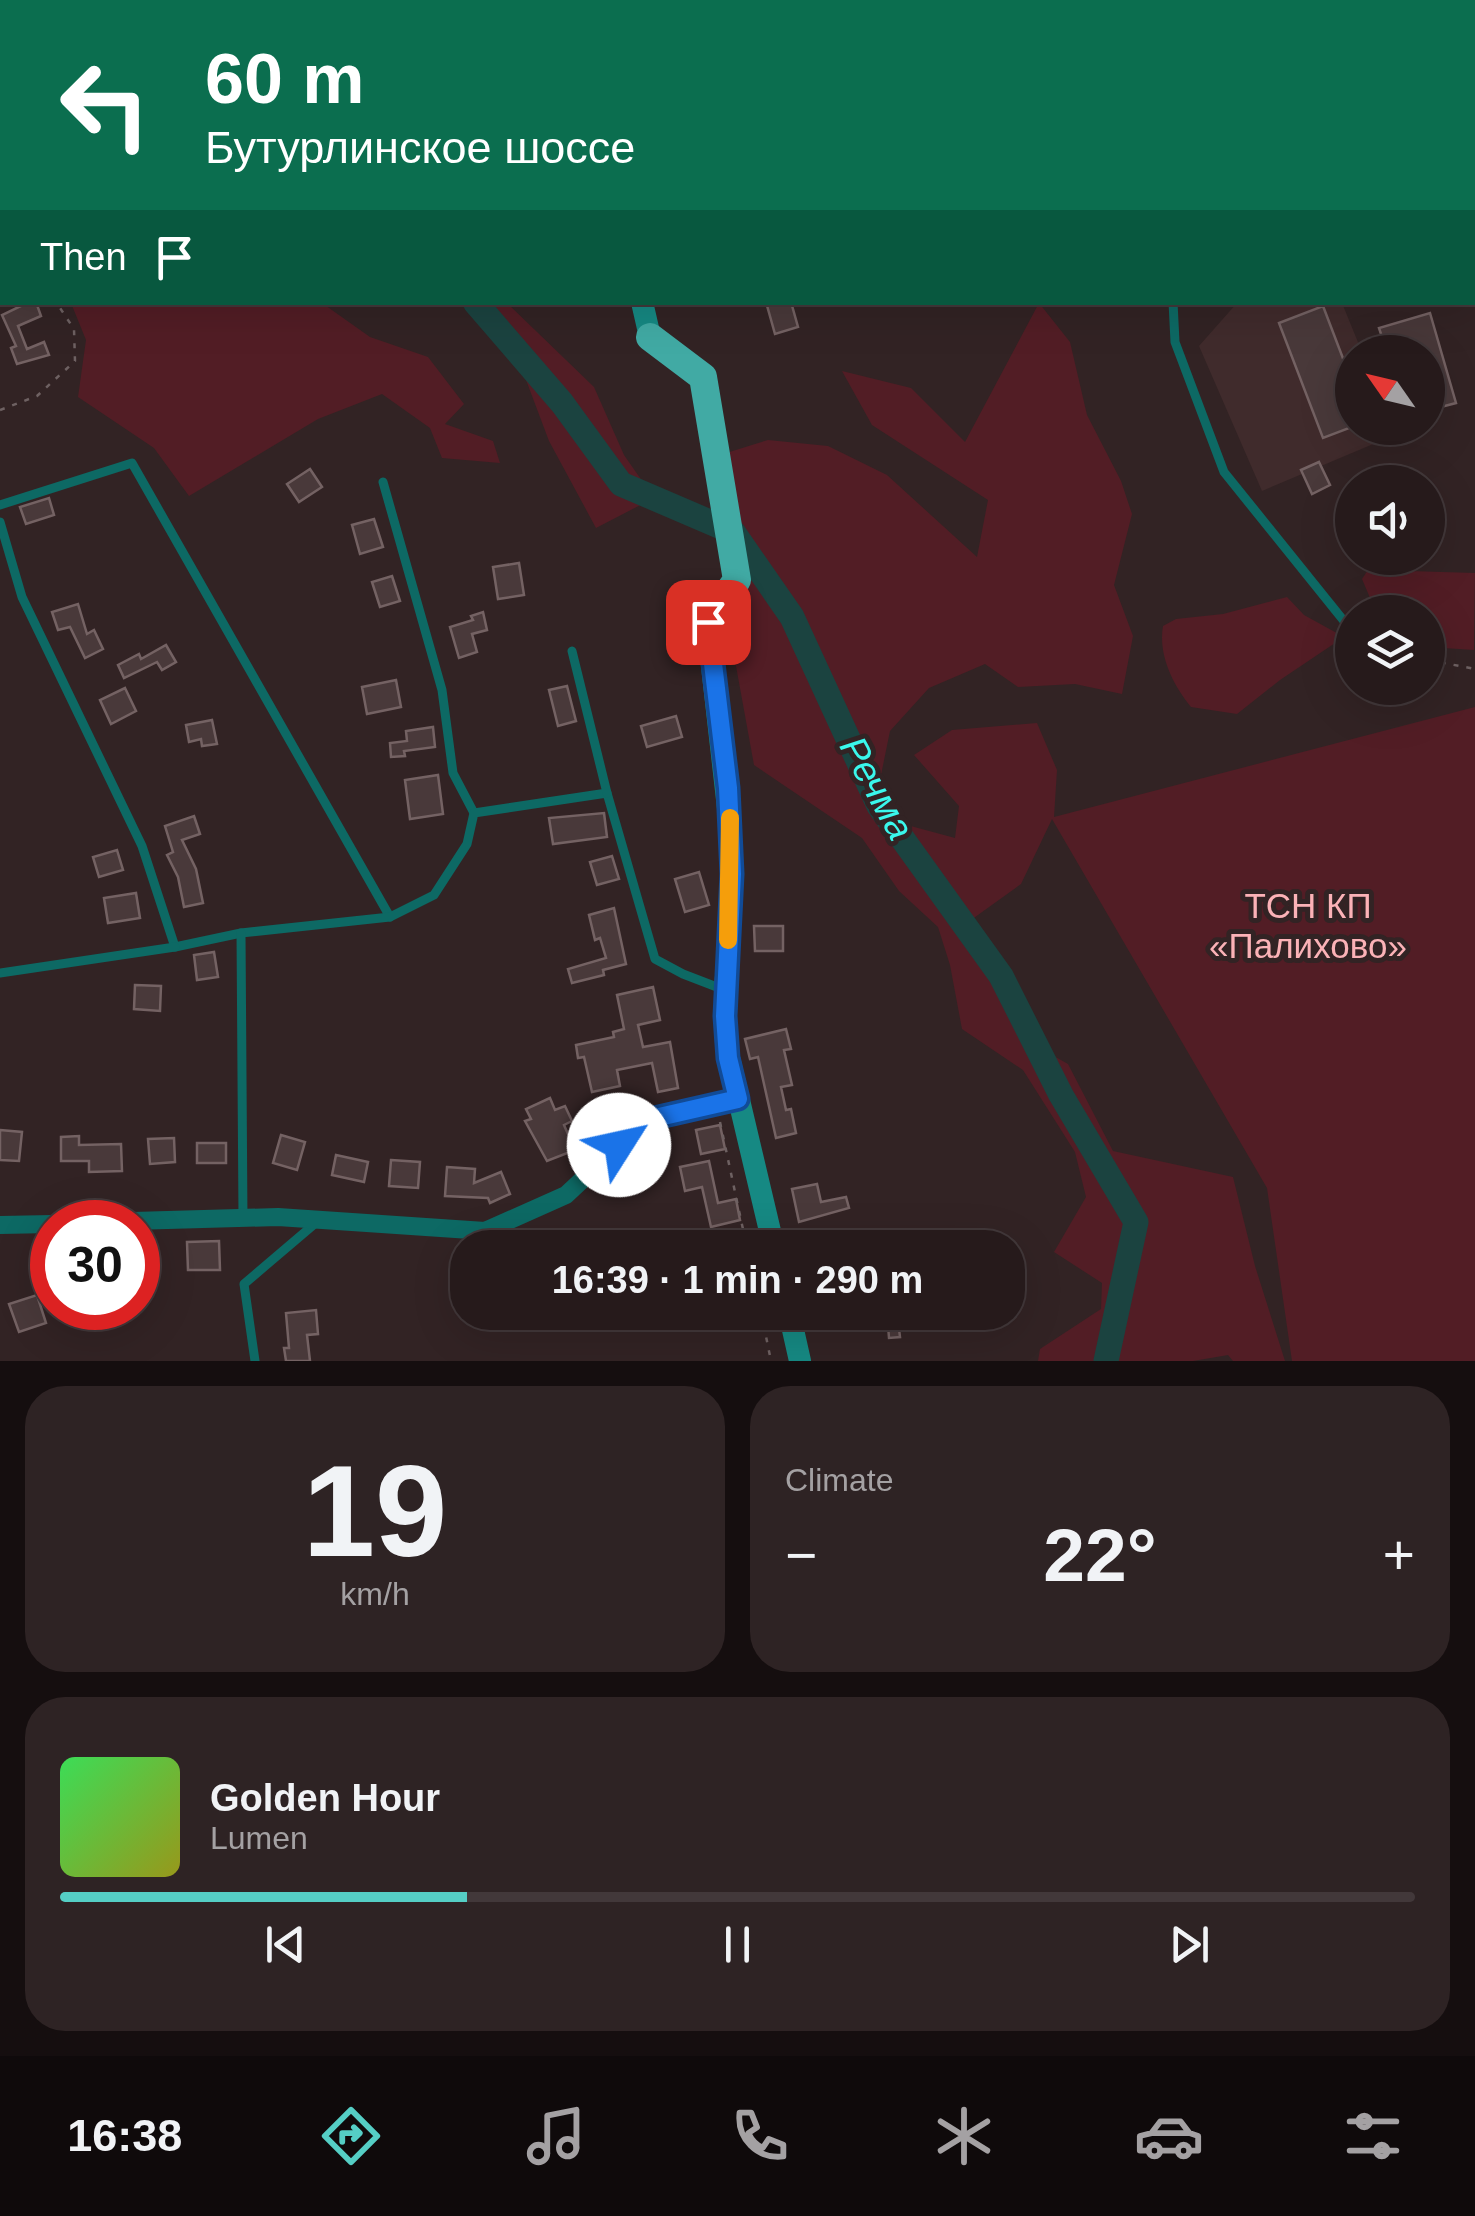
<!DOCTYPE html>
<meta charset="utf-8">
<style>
:root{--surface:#261a1b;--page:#2e2324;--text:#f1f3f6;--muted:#a4a1a3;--line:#42383a;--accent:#55cec5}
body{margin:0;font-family:Arial,sans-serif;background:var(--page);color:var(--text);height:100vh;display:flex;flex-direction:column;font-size:38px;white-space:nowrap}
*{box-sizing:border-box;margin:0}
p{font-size:32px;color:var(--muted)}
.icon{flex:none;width:55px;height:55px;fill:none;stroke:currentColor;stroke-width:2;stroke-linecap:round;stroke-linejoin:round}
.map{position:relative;height:1361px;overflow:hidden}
.drawer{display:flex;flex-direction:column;gap:25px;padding:25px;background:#150e0f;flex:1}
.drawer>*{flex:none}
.top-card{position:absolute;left:0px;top:0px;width:1475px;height:305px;box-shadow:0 10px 40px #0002,0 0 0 2px var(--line);background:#0b6e4f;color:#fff;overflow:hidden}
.needle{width:65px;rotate:304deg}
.buttons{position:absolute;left:1335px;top:335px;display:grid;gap:20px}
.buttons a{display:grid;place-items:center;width:110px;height:110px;border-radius:50%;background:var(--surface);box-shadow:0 10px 40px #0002,0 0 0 2px var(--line);font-size:50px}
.speed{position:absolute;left:30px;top:1200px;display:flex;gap:20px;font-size:50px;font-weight:700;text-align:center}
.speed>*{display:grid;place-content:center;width:130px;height:130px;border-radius:50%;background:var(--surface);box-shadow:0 10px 40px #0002,0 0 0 2px var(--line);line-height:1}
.speed .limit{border:15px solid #d22;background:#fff;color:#111}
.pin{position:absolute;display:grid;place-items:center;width:85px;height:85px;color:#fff;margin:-42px;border-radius:20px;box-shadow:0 5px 15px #0006}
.me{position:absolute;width:110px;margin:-55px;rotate:55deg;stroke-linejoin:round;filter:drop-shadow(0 0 8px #0008)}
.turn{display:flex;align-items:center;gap:35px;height:210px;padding:0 40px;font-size:45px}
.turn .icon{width:130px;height:130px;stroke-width:2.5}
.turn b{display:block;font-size:70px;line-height:85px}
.then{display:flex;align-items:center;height:95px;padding:0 40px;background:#0003;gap:20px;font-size:38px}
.big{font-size:75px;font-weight:600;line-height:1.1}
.drawer .tile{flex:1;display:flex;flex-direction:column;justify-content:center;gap:15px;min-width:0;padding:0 35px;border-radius:40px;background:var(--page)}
.drawer .dial{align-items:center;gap:0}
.dial b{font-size:130px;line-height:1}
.song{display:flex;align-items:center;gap:30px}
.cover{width:120px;height:120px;border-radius:15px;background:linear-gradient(135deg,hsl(130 70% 55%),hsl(60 70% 35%))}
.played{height:10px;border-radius:5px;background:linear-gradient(90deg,var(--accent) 30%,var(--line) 30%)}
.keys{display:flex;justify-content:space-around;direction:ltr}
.heat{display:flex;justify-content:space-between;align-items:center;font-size:55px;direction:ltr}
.drawer .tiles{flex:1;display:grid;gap:25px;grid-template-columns:1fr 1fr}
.tile:last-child{grid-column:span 2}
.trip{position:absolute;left:450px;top:1230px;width:575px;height:100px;border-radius:40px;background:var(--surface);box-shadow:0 10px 40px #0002,0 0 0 2px var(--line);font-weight:600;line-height:100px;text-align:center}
.tab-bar{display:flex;height:160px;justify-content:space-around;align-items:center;background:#0f0a0b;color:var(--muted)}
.tab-bar .icon{width:70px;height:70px}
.tab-bar .on{color:var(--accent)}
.tab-bar b{font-size:45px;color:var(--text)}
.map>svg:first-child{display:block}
.built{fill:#402b2c}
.green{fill:#521d25}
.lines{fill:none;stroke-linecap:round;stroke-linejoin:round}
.river{stroke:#1b4340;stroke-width:25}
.building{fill:#49393a;stroke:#746263;stroke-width:2.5}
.path{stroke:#6e6162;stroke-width:2.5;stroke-dasharray:5 8;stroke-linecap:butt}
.service{stroke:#0d6964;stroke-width:9}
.minor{stroke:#0d6964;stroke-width:18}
.secondary{stroke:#168983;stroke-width:22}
.trunk{stroke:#41aaa4;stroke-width:28}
.route-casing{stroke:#114b97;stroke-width:25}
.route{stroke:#1a73e8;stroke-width:18}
.slow{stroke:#f59e0b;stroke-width:18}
.labels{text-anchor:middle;stroke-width:10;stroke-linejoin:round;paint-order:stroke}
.park-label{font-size:35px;fill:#fbb2b7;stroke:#322324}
.water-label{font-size:38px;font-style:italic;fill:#3af7ec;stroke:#322324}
</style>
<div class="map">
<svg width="1475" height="1361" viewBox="0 0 1475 1361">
<rect width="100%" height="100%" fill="#322324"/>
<polygon class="built" points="1237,303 1342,303 1362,352 1352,352 1352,428 1394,428 1397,434 1262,491 1199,346"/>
<g class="green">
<polygon points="0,0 210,0 2,2 2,263"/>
<polygon points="71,303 322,303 370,337 428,357 464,404 445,424 493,441 500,463 442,458 430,428 382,394 318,419 189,496 154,448 78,397 86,340"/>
<polygon points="475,303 507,303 594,387 624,455 654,498 596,528 549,441 514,348"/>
<polygon points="1039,303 1070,342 1087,415 1121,481 1132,514 1114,585 1133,636 1122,694 1075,684 1018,687 985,664 929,688 890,731 880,780 907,825 955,838 959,806 914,755 952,730 1037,723 1057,770 1054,817 1475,707 1475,1361 1292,1361 1267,1188 1052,819 1021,884 964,925 1001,976 1036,1046 1068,1064 1113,1151 1233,1177 1255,1266 1285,1361 1233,1361 1228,1355 1193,1361 1038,1361 1040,1349 1101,1309 1102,1283 1054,1252 1086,1197 1075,1152 1023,1070 962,1029 950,965 938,927 899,891 862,838 754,765 734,655 739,580 723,454 768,440 828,446 887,475 977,557 988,500 872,425 842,371 911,388 965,442"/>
<polygon points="1393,561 1409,571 1475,573 1474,650 1428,647 1428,612 1376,612 1362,579 1370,567"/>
<path d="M1287 597 1304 615 1344 637 1280 680 1237 714 1191 707C1173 685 1158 655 1163 626L1176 619 1223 614Z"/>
</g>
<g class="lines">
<g class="river">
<polyline points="478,2 480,0"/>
<polyline points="475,302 562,403 621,484 733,532 792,617 879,806 1001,976 1061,1095 1136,1222 1106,1361"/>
</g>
</g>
<g class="building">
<polygon points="29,302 36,302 41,316 18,326 27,349 44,342 49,355 17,364 11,348 16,346 2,315"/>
<polygon points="766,302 791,302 798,327 775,334"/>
<polygon points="1323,306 1352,382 1352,427 1323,438 1279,323"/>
<polygon points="1430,313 1456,403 1437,408 1433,391 1428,392 1428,352 1387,352 1379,328"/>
<polygon points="1319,462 1330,485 1312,494 1301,470"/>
<polygon points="310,469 322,487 299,502 287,484"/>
<polygon points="49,498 54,515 26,524 20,507"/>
<polygon points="374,519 383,547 360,554 352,525"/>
<polygon points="519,563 524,595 498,599 493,567"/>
<polygon points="392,576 400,601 380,607 372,582"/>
<polygon points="78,604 87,634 94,630 103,649 85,658 70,627 58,630 52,612"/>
<polygon points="483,612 487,630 472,634 477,652 459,658 450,627 473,620 471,616"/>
<polygon points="166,645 176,662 162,670 157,662 124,678 118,665 139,654 141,659"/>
<polygon points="396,680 401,707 367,714 362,687"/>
<polygon points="567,686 576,721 558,726 549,690"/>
<polygon points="125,688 136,711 111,724 100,700"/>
<polygon points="676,716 682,737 647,747 641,726"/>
<polygon points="212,720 217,744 202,746 201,739 189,742 186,725"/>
<polygon points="433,727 435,747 404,751 405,756 391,757 390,743 407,741 406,731"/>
<polygon points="438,775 443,814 410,819 405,780"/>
<polygon points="604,813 607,837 553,844 549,818"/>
<polygon points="194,816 200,834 182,840 196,869 203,903 184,907 178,877 167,855 173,852 165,826"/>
<polygon points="117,850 123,870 99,877 93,857"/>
<polygon points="612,856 619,879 597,885 590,862"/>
<polygon points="699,872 709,905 685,912 675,879"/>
<polygon points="136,893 140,918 108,923 104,898"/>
<polygon points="614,908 626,964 603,970 604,975 572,983 568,969 606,958 600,938 595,940 589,915"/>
<polygon points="754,926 783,926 783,951 755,951"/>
<polygon points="214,952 218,977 197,980 194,955"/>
<polygon points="135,985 161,986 160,1011 134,1009"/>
<polygon points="653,987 660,1020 638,1025 643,1047 670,1042 678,1088 658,1092 652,1063 617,1070 620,1086 592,1092 584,1057 578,1058 576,1045 614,1037 613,1032 624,1029 617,995"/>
<polygon points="786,1029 791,1049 784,1050 792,1085 781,1087 786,1110 791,1109 796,1133 776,1138 758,1057 750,1059 745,1039"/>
<polygon points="550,1098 555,1110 565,1106 572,1121 564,1125 575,1150 547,1161 525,1121 531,1119 526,1109"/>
<polygon points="720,1125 725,1149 701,1154 696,1130"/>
<polygon points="0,1130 22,1132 19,1161 0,1160"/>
<polygon points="281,1135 305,1142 297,1170 273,1163"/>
<polygon points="79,1136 79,1145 121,1144 122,1171 89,1172 89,1161 61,1161 61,1137"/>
<polygon points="174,1138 175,1162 150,1164 148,1139"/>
<rect x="197" y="1143" width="29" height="20"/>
<polygon points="336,1155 368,1162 364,1182 332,1175"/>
<polygon points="391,1160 420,1162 418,1188 389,1186"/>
<polygon points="709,1161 718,1203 736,1199 740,1220 711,1227 702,1187 685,1191 680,1167"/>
<polygon points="447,1167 475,1169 474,1183 501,1172 510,1194 490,1203 488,1198 445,1196"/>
<polygon points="817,1184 821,1202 846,1197 849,1208 799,1222 792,1189"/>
<polygon points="219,1241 220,1270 188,1270 187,1242"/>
<polygon points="37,1295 46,1323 19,1332 9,1304"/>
<polygon points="316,1310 318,1334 307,1335 310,1361 286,1361 284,1348 289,1348 286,1313"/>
<polygon points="867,1312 897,1312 900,1337 889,1338 888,1325 868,1327"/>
</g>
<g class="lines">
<g class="path">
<polyline points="367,0 367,2"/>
<polyline points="0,269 2,270"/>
<polyline points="0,410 37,396 75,361 74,329 56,302"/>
<polyline points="1428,660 1475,669"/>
<polyline points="720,1122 747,1248"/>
<polyline points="761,1312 771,1361"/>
</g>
<g class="service">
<polyline points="1118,2 1118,0"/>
<polyline points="1472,79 1475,78"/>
<polyline points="1173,302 1175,342 1224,472 1352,631"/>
<polyline points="383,482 442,690 453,773 474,813"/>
<polyline points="0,505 132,463 390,917"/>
<polyline points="0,522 22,597 142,846 175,947 241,933 390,917 434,895 467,844 474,813 607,793 655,959 683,974 722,989"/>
<polyline points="572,651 607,793"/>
<polyline points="241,933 243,1219"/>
<polyline points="0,973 175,947"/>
<polyline points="255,1361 244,1284 318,1221"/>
</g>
<g class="minor">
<polyline points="97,1222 278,1217 485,1231 566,1195 646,1120 738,1099"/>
<polyline points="0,1225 52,1224"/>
</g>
<g class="secondary">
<polyline points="622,2 622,0"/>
<polyline points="642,302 650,337"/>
<polyline points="707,622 731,835 731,905 725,990 726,1045 774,1248"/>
<polyline points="789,1312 800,1361"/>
</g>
<polyline class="trunk" points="650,337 703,377 737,580 707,622"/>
</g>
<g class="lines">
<defs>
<polyline id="route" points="619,1145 646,1120 738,1099 728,1058 725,1016 732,874 728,788 708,622"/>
</defs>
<use href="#route" class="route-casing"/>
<use href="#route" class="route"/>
<polyline class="slow" points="728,940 730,818"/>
</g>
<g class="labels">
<g class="park-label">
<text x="1308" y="918">ТСН КП<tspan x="1308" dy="40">«Палихово»</tspan></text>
</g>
<g class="water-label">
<text transform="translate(877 788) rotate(61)" y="13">Речма</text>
</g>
</g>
</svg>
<div class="buttons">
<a><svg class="needle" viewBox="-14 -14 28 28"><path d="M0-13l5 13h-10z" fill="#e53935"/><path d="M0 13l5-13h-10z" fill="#a4a1a3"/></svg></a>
<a><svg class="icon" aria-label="sound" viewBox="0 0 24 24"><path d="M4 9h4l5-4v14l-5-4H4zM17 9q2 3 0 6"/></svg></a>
<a><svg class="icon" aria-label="layers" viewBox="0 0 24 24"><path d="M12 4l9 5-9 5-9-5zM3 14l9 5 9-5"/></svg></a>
</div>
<div class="speed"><div class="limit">30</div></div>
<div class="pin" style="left:708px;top:622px;background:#d93025"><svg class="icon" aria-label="arrive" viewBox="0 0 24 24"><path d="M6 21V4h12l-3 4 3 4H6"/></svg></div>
<svg class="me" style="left:619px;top:1145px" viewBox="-20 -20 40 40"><circle r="19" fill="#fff"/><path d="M0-13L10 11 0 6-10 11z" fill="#1a73e8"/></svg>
<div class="trip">16:39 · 1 min · 290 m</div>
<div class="top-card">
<div class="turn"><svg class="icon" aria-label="left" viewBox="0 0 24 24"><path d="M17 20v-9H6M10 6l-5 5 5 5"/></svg><div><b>60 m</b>Бутурлинское шоссе</div></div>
<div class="then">Then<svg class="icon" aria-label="arrive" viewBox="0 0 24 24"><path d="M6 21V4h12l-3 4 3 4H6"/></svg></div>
</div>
</div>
<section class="drawer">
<div class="tiles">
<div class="tile dial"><b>19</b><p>km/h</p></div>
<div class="tile"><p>Climate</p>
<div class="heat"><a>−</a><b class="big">22°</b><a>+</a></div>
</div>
<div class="tile">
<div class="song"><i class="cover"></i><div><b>Golden Hour</b><p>Lumen</p></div></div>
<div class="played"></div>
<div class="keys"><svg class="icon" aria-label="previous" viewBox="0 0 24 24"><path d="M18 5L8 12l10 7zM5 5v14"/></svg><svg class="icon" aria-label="pause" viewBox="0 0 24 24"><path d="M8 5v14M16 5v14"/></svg><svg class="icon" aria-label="next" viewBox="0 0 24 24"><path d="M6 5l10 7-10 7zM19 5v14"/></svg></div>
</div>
</div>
</section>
<nav class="tab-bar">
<b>16:38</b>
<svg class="icon on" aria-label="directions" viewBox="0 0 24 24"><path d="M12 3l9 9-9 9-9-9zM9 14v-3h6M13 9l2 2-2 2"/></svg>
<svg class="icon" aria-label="music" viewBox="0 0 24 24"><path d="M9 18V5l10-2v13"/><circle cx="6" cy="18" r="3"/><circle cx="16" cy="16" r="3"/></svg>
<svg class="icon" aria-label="phone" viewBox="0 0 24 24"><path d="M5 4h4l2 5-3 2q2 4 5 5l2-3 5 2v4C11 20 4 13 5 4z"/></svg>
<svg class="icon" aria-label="climate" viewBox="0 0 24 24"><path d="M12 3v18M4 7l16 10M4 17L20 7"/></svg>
<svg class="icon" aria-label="car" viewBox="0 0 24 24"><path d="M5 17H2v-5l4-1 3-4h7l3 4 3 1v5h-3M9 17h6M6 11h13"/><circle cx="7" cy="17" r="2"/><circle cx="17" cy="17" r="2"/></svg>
<svg class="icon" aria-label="filters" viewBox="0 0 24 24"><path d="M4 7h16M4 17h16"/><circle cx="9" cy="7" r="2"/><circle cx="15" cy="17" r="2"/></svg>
</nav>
